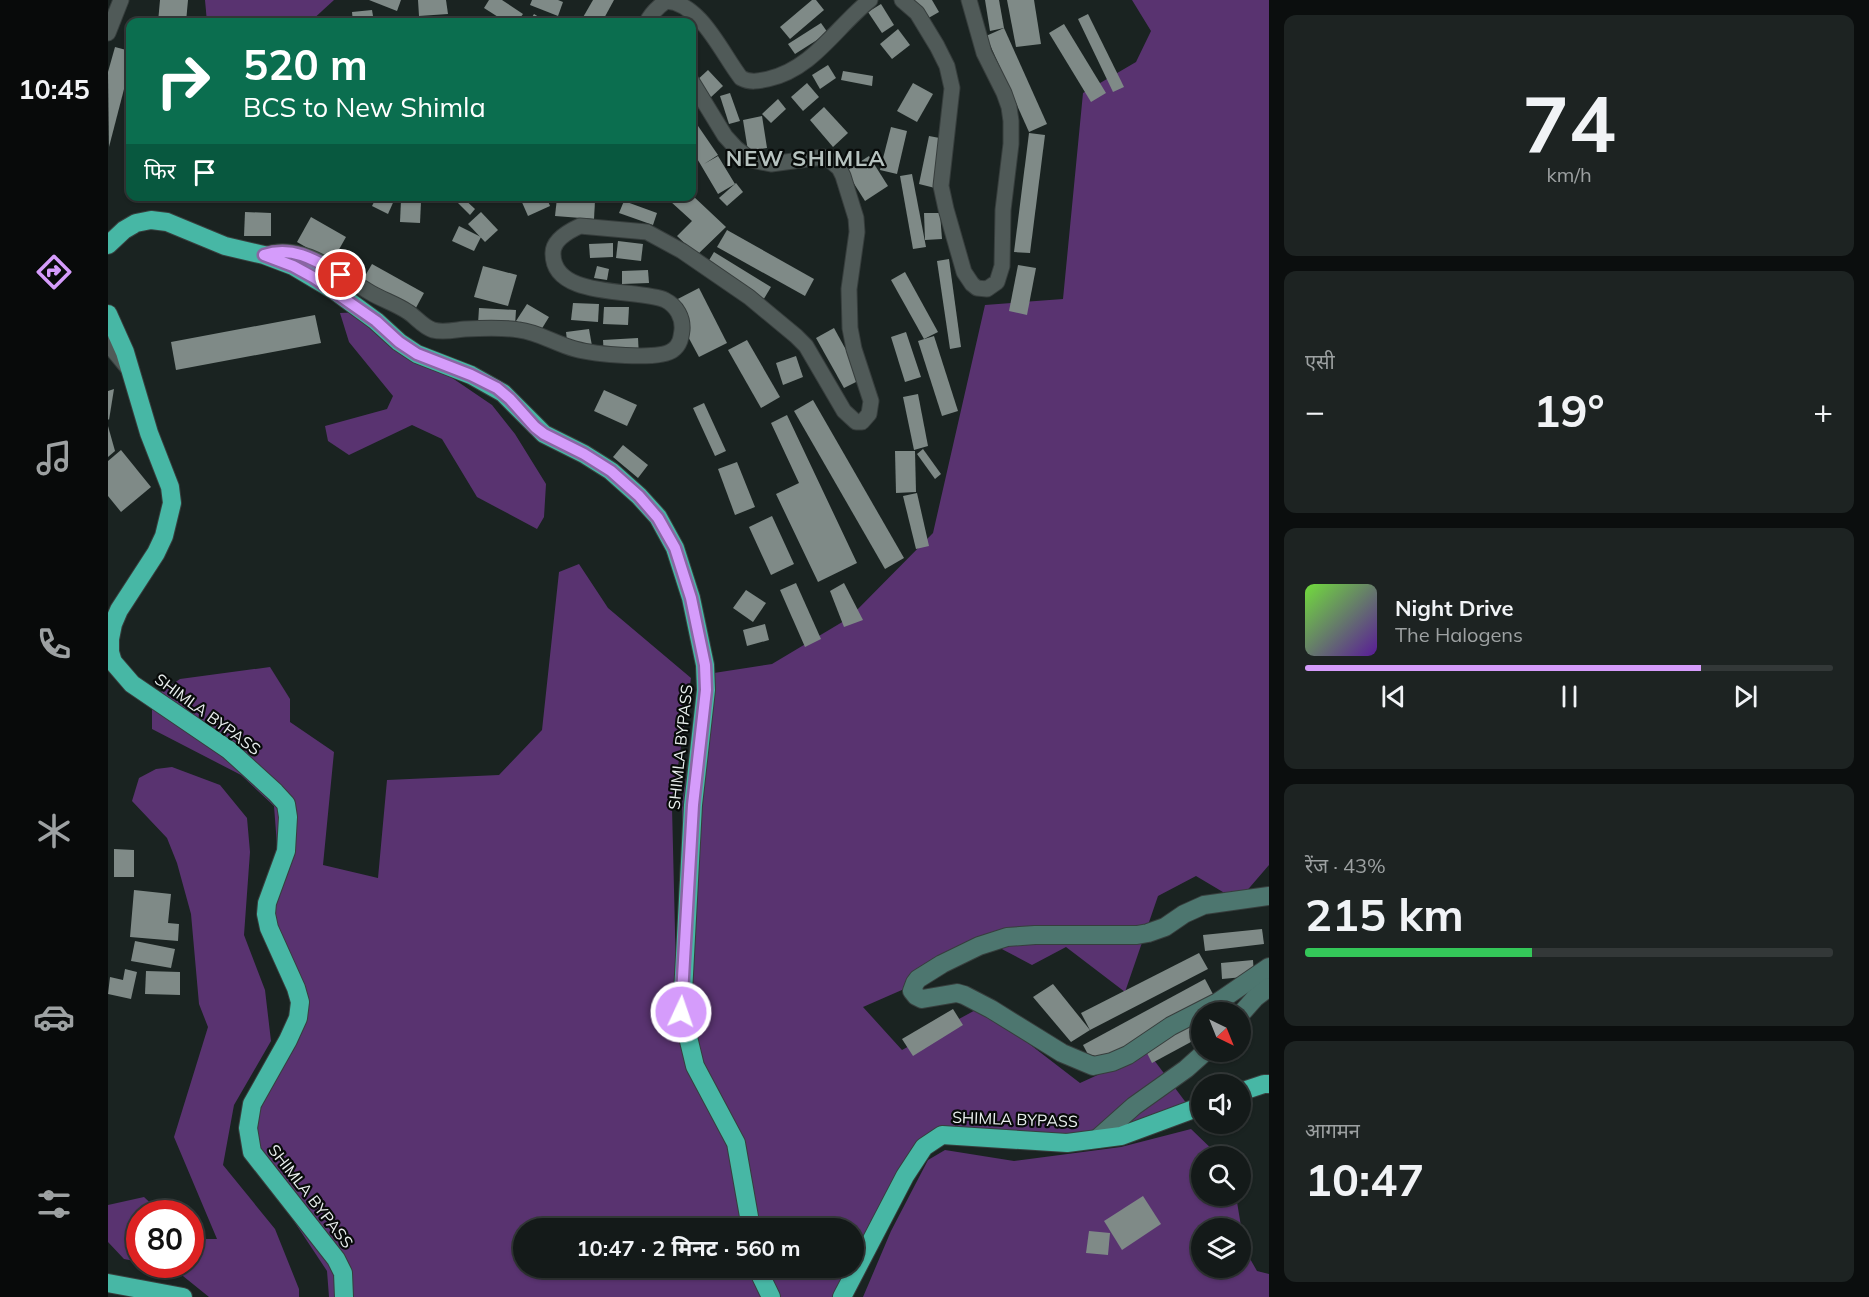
<!DOCTYPE html>
<html lang="hi">
<meta charset="utf-8">
<style>
:root{--surface:#141a19;--page:#1d2322;--text:#f1f3f6;--muted:#9da1a2;--line:#333838;--accent:#d59cfb}
body{margin:0;font-family:Mulish,"Noto Sans Devanagari",sans-serif;background:var(--page);color:var(--text);height:100vh;display:flex;flex-direction:column;font-size:22px;white-space:nowrap}
*{box-sizing:border-box;margin:0}
p{font-size:20px;color:var(--muted)}
.icon{flex:none;width:33px;height:33px;fill:none;stroke:currentColor;stroke-width:2;stroke-linecap:round;stroke-linejoin:round}
.map{position:relative;flex:1;overflow:hidden}
.panel{display:flex;flex-direction:column;gap:15px;padding:15px;background:#0b0e0e;width:600px}
.panel>*{flex:none}
.guide{position:absolute;left:18px;top:18px;width:570px;height:183px;border-radius:12px;box-shadow:0 2px 4px #0004,0 0 0 2px var(--line);background:#0b6e4f;color:#fff;overflow:hidden}
.needle{width:39px;rotate:137deg}
.tools{position:absolute;left:1083px;top:1002px;display:grid;gap:12px}
.tools a{display:grid;place-items:center;width:60px;height:60px;border-radius:50%;background:var(--surface);box-shadow:0 2px 4px #0004,0 0 0 2px var(--line);font-size:30px}
.speed{position:absolute;left:18px;top:1200px;display:flex;gap:12px;font-size:30px;font-weight:700;text-align:center}
.speed>*{display:grid;place-content:center;width:78px;height:78px;border-radius:50%;background:var(--surface);box-shadow:0 2px 4px #0004,0 0 0 2px var(--line);line-height:1}
.speed .limit{border:9px solid #d22;background:#fff;color:#111}
.pin{position:absolute;display:grid;place-items:center;width:51px;height:51px;color:#fff;margin:-26px;border:3px solid #fff;border-radius:50%;box-shadow:0 2px 6px #0007}
.me{position:absolute;width:66px;margin:-33px;rotate:3deg;stroke-linejoin:round;filter:drop-shadow(0 0 4px #0008)}
.turn{display:flex;align-items:center;gap:21px;height:126px;padding:0 18px;font-size:27px}
.turn .icon{width:78px;height:78px;stroke-width:2.5}
.turn b{display:block;font-size:42px;line-height:51px}
.then{display:flex;align-items:center;height:57px;padding:0 18px;background:#0003;gap:12px;font-size:22px}
.big{font-size:45px;font-weight:700;line-height:1.1}
.panel .tile{flex:1;display:flex;flex-direction:column;justify-content:center;gap:9px;min-width:0;padding:0 21px;border-radius:12px;background:var(--page)}
.panel .dial{align-items:center;gap:0}
.dial b{font-size:78px;line-height:1}
.song{display:flex;align-items:center;gap:18px}
.cover{width:72px;height:72px;border-radius:9px;background:linear-gradient(135deg,hsl(100 70% 55%),hsl(270 70% 35%))}
.played{height:6px;border-radius:3px;background:linear-gradient(90deg,var(--accent) 75%,var(--line) 75%)}
.keys{display:flex;justify-content:space-around;direction:ltr}
.heat{display:flex;justify-content:space-between;align-items:center;font-size:33px;direction:ltr}
.charge{height:9px;border-radius:4px;background:linear-gradient(90deg,#34c759 43%,var(--line) 0)}
.trip{position:absolute;left:405px;top:1218px;width:351px;height:60px;border-radius:30px;background:var(--surface);box-shadow:0 2px 4px #0004,0 0 0 2px var(--line);font-weight:700;line-height:60px;text-align:center}
main{display:flex;flex:1;min-height:0}
.dock{display:flex;flex-direction:column;width:108px;justify-content:space-around;align-items:center;background:#080a0a;color:var(--muted)}
.dock .icon{width:42px;height:42px}
.dock .on{color:var(--accent)}
.dock b{font-size:27px;color:var(--text)}
.map>svg:first-child{display:block}
.forest{fill:#593370;fill-rule:evenodd}
.building{fill:#7f8a87}
.lines{fill:none;stroke-linecap:round;stroke-linejoin:round}
.street-casing{stroke:#373e3d;stroke-width:17}
.secondary-casing{stroke:#373e3d;stroke-width:20}
.highway-casing{stroke:#373e3d;stroke-width:20}
.street{stroke:#505a58;stroke-width:15}
.secondary{stroke:#4d766f;stroke-width:18}
.highway{stroke:#47b7a5;stroke-width:18}
.route-casing{stroke:#8a65a3;stroke-width:15}
.route{stroke:#d59cfb;stroke-width:10}
.labels{text-anchor:middle;stroke-width:4.5;stroke-linejoin:round;paint-order:stroke}
.street-label{font-size:16px;fill:#e9efee;stroke:#080b0a}
.district-label{font-size:22px;font-weight:bold;letter-spacing:1.5px;fill:#b6c2bf;stroke:#080b0a}
</style>
<main>
<nav class="dock">
<b>10:45</b>
<svg class="icon on" aria-label="directions" viewBox="0 0 24 24"><path d="M12 3l9 9-9 9-9-9zM9 14v-3h6M13 9l2 2-2 2"/></svg>
<svg class="icon" aria-label="music" viewBox="0 0 24 24"><path d="M9 18V5l10-2v13"/><circle cx="6" cy="18" r="3"/><circle cx="16" cy="16" r="3"/></svg>
<svg class="icon" aria-label="phone" viewBox="0 0 24 24"><path d="M5 4h4l2 5-3 2q2 4 5 5l2-3 5 2v4C11 20 4 13 5 4z"/></svg>
<svg class="icon" aria-label="climate" viewBox="0 0 24 24"><path d="M12 3v18M4 7l16 10M4 17L20 7"/></svg>
<svg class="icon" aria-label="car" viewBox="0 0 24 24"><path d="M5 17H2v-5l4-1 3-4h7l3 4 3 1v5h-3M9 17h6M6 11h13"/><circle cx="7" cy="17" r="2"/><circle cx="17" cy="17" r="2"/></svg>
<svg class="icon" aria-label="filters" viewBox="0 0 24 24"><path d="M4 7h16M4 17h16"/><circle cx="9" cy="7" r="2"/><circle cx="15" cy="17" r="2"/></svg>
</nav>
<div class="map">
<svg width="1161" height="1297" viewBox="0 0 1161 1297">
<rect width="100%" height="100%" fill="#1a2321"/>
<g class="forest">
<polygon points="97,0 226,0 202,22 99,22"/>
<polygon points="1024,0 1161,0 1161,865 1130,901 1088,876 1050,896 1017,992 958,947 924,965 888,946 867,958 755,1007 794,1050 873,1007 972,1083 1040,1052 1079,1104 1012,1133 958,1140 833,1132 731,1297 666,1297 652,1268 746,1268 746,1228 646,1228 631,1142 589,1065 577,1012 574,804 593,675 664,664 741,618 825,533 877,305 955,299 975,93 1028,62 1043,31"/>
<polygon points="253,312 334,371 384,405 407,434 438,484 436,517 429,529 369,497 334,439 304,425 241,455 220,441 217,426 279,409 285,396 241,342 232,313"/>
<polygon points="471,564 500,608 583,678 564,807 569,1013 624,1145 638,1228 416,1228 416,1268 645,1268 655,1297 221,1297 219,1271 140,1152 137,1129 186,1049 193,1015 157,906 169,845 166,806 133,775 44,729 44,698 72,679 162,667 182,699 182,722 226,752 215,865 270,878 279,780 391,775 434,730 451,572"/>
<polygon points="64,767 112,785 139,818 142,852 136,935 157,990 163,1041 126,1105 115,1165 167,1229 191,1289 191,1297 101,1297 70,1272 40,1265 82,1264 83,1239 109,1239 66,1137 100,1027 91,1004 83,914 69,863 59,838 24,801 31,778 48,769"/>
<path d="M1083 1129 1111 1156H1094V1196H1128L1137 1250 1149 1271 1161 1274V1297H755L783 1231 820 1160 837 1150 906 1161 1013 1147ZM1094 1228H1132V1268H1094Z"/>
<polygon points="36,1197 53,1213 32,1214 31,1262 16,1259 0,1242 0,1205"/>
</g>
<g class="building">
<polygon points="52,0 80,0 78,22 50,22"/>
<polygon points="261,0 293,0 289,11"/>
<polygon points="310,0 338,0 340,14 311,16"/>
<polygon points="381,0 394,0 415,14 409,22 398,22 376,8"/>
<polygon points="424,0 450,0 455,2 450,16 422,5"/>
<polygon points="485,0 506,0 494,22 480,22 474,19"/>
<polygon points="704,0 708,0 716,10 682,39 672,27"/>
<polygon points="805,0 824,0 831,12 817,20"/>
<polygon points="877,0 891,0 896,28 882,31"/>
<polygon points="899,0 926,0 933,44 908,47"/>
<polygon points="773,4 786,25 774,33 760,12"/>
<polygon points="264,10 266,22 245,22 244,12"/>
<polygon points="426,14 439,22 421,22"/>
<polygon points="980,14 1016,87 1005,92 970,19"/>
<polygon points="713,23 720,33 687,54 680,44"/>
<polygon points="956,24 998,93 983,102 941,33"/>
<polygon points="896,28 939,124 921,132 878,36"/>
<polygon points="790,29 802,45 784,59 772,44"/>
<polygon points="7,47 22,51 22,66 1,147 0,72"/>
<polygon points="720,65 728,78 712,89 704,75"/>
<polygon points="600,70 615,86 602,98 587,82"/>
<polygon points="735,71 765,76 764,86 733,80"/>
<polygon points="699,83 711,97 695,111 683,97"/>
<polygon points="805,83 825,94 809,122 789,111"/>
<polygon points="622,93 632,121 621,124 612,96"/>
<polygon points="670,99 678,109 663,123 654,114"/>
<polygon points="716,107 740,133 725,147 702,120"/>
<polygon points="654,116 659,148 640,151 635,120"/>
<polygon points="588,123 610,155 596,164 610,156 627,184 610,194 584,150 584,126"/>
<polygon points="783,127 799,131 789,174 772,170"/>
<polygon points="921,133 937,135 922,253 906,252"/>
<polygon points="821,136 837,139 827,188 811,184"/>
<polygon points="761,156 780,186 757,201 738,171"/>
<polygon points="804,174 818,247 805,249 792,176"/>
<polygon points="628,183 635,192 619,206 611,198"/>
<polygon points="584,195 618,227 589,255 569,236 584,221 562,201 566,196 584,196"/>
<polygon points="269,196 288,196 280,214 264,206"/>
<polygon points="353,196 367,209 362,215 348,201"/>
<polygon points="420,196 438,196 442,206 420,216 413,200"/>
<polygon points="449,198 487,201 486,219 447,216"/>
<polygon points="293,200 313,202 312,223 292,222"/>
<polygon points="516,201 549,213 545,225 511,213"/>
<polygon points="137,212 163,213 163,236 136,236"/>
<polygon points="373,212 390,230 377,242 360,224"/>
<polygon points="816,213 832,213 834,239 817,240"/>
<polygon points="203,217 238,237 224,262 189,242"/>
<polygon points="351,226 373,237 366,251 344,241"/>
<polygon points="619,230 706,279 697,296 609,247"/>
<polygon points="510,241 535,244 533,261 508,258"/>
<polygon points="505,243 505,257 482,258 481,244"/>
<polygon points="606,252 663,287 654,302 597,267"/>
<polygon points="841,259 853,347 842,349 829,261"/>
<polygon points="264,264 316,293 303,317 250,288"/>
<polygon points="910,265 928,268 919,315 901,311"/>
<polygon points="375,266 409,275 400,306 366,297"/>
<polygon points="489,266 501,269 499,280 486,278"/>
<polygon points="540,270 541,283 514,284 514,271"/>
<polygon points="797,272 830,332 816,339 783,280"/>
<polygon points="591,288 619,343 591,357 562,303"/>
<polygon points="465,303 491,304 490,322 463,320"/>
<polygon points="419,304 441,317 430,335 408,321"/>
<polygon points="496,307 521,307 520,325 495,324"/>
<polygon points="371,308 408,310 407,326 370,324"/>
<polygon points="207,315 213,343 68,370 63,342"/>
<polygon points="726,328 754,379 736,388 708,338"/>
<polygon points="481,329 484,346 460,349 458,332"/>
<polygon points="798,332 813,377 797,382 783,337"/>
<polygon points="826,336 850,411 834,416 810,341"/>
<polygon points="530,338 531,356 496,358 495,340"/>
<polygon points="639,340 672,397 653,408 620,350"/>
<polygon points="688,356 695,377 675,385 668,363"/>
<polygon points="6,389 1,420 0,419 0,391"/>
<polygon points="496,390 529,405 519,426 486,411"/>
<polygon points="810,394 820,446 806,450 795,397"/>
<polygon points="705,400 796,558 777,569 686,411"/>
<polygon points="596,403 618,451 607,456 585,408"/>
<polygon points="679,415 749,563 710,582 668,494 691,483 663,423"/>
<polygon points="0,426 7,451 0,457"/>
<polygon points="515,445 540,465 530,478 505,457"/>
<polygon points="815,449 833,474 827,479 809,454"/>
<polygon points="13,450 43,487 13,512 0,496 0,461"/>
<polygon points="787,451 807,451 808,492 788,493"/>
<polygon points="629,462 647,507 627,515 610,469"/>
<polygon points="809,493 821,546 808,549 795,496"/>
<polygon points="664,516 686,564 663,575 641,527"/>
<polygon points="688,583 713,639 697,647 672,590"/>
<polygon points="736,583 755,620 736,627 722,591"/>
<polygon points="638,590 658,603 645,622 625,608"/>
<polygon points="657,624 661,640 639,646 635,630"/>
<polygon points="6,849 26,850 26,877 6,877"/>
<polygon points="26,890 63,894 60,923 71,924 70,941 22,937"/>
<polygon points="1154,929 1156,944 1097,951 1095,935"/>
<polygon points="27,941 67,949 63,968 23,961"/>
<polygon points="1091,953 1100,969 982,1030 973,1013"/>
<polygon points="1145,960 1146,976 1114,979 1113,963"/>
<polygon points="17,969 29,972 23,999 0,994 2,977 15,980"/>
<polygon points="38,971 72,972 72,995 37,994"/>
<polygon points="1097,979 1107,998 985,1064 975,1045"/>
<polygon points="945,984 982,1030 963,1042 925,997"/>
<polygon points="845,1009 855,1025 805,1056 794,1039"/>
<polygon points="1094,1019 1094,1036 1044,1063 1037,1049"/>
<polygon points="1035,1196 1053,1224 1014,1250 996,1221"/>
<polygon points="981,1231 1002,1233 1000,1255 978,1253"/>
</g>
<g class="lines">
<defs>
<g id="street">
<polyline points="794,0 809,13 829,46 839,66 844,88 833,186 838,209 856,272 864,284 869,288 879,289 889,282 894,266 895,210 903,144 903,121 901,107 896,93 876,53 861,0"/>
<path d="M539 22C543 13 550 7 558 1 593 3 614 54 633 78 642 83 651 81 660 79 705 69 728 27 762 0"/>
<polyline points="0,33 13,0"/>
<path d="M156 255C195 241 232 275 263 293 275 300 288 304 300 312 308 317 315 327 325 330 335 333 347 330 357 329 374 328 394 327 411 330 430 332 448 344 467 349 485 354 551 361 565 350 572 345 573 338 574 330 575 318 569 306 557 300 531 288 444 300 445 253 445 240 461 231 472 226L539 232 574 251 641 297 688 336 698 346 736 411 748 422H754L761 414 763 401 746 349 742 328 741 289 749 232 748 218 735 176 731 168 723 161 715 157 663 164 643 160 628 148 617 136 584 82"/>
<polyline points="0,344 19,367"/>
</g>
<g id="secondary">
<polyline points="1161,896 1096,905 1076,914 1057,927 1040,933 1029,935 927,935 899,937 871,946 834,964 810,979 807,983 804,991 808,996 814,999 849,993 856,995 883,1009 954,1053 985,1066 1004,1062 1020,1055 1063,1026 1110,1002 1161,967"/>
<polyline points="1132,1015 1147,998 1161,987"/>
<polyline points="989,1139 1026,1106 1078,1069 1097,1052"/>
</g>
<g id="highway">
<polyline points="0,245 16,230 28,223 43,220 59,222 117,246 156,255 185,266 227,291 268,321 291,342 309,354 363,375 395,393 436,434 476,454 503,471 531,496 550,517 567,548 583,598 597,665 598,690 585,805 574,1012 587,1066 628,1143 643,1228"/>
<polyline points="0,314 17,352 41,433 62,487 64,503 56,536 48,553 11,610 5,624 2,639 2,652 5,662 24,684 121,750 167,792 178,804 180,817 178,851 159,903 158,914 161,928 188,988 192,1002 190,1018 180,1040 144,1104 140,1128 144,1152 228,1259 235,1273 236,1297"/>
<polyline points="1132,1092 1156,1084 1161,1084"/>
<polyline points="649,1268 663,1297"/>
<polyline points="0,1283 75,1297"/>
<polyline points="734,1297 797,1176 816,1147 834,1135 959,1143 1013,1136 1094,1106"/>
</g>
</defs>
<use href="#street" class="street-casing"/>
<use href="#secondary" class="secondary-casing"/>
<use href="#highway" class="highway-casing"/>
<use href="#street" class="street"/>
<use href="#secondary" class="secondary"/>
<use href="#highway" class="highway"/>
</g>
<g class="lines">
<defs>
<path id="route" d="M233 275C209 261 185 245 156 255L185 266 205 277 268 321 291 342 309 354 363 375 389 388 402 399 427 427 436 434 476 454 503 471 531 496 550 518 567 548 583 598 597 665 598 690 585 805 573 1012"/>
</defs>
<use href="#route" class="route-casing"/>
<use href="#route" class="route"/>
</g>
<g class="labels">
<g class="street-label">
<text transform="translate(100 714) rotate(36)" y="6">SHIMLA BYPASS</text>
<text transform="translate(572 747) rotate(-84)" y="6">SHIMLA BYPASS</text>
<text transform="translate(907 1119) rotate(2)" y="6">SHIMLA BYPASS</text>
<text transform="translate(203 1196) rotate(52)" y="6">SHIMLA BYPASS</text>
</g>
<g class="district-label">
<text x="698" y="166">NEW SHIMLA</text>
</g>
</g>
</svg>
<div class="tools">
<a><svg class="needle" viewBox="-14 -14 28 28"><path d="M0-13l5 13h-10z" fill="#e53935"/><path d="M0 13l5-13h-10z" fill="#9da1a2"/></svg></a>
<a><svg class="icon" aria-label="sound" viewBox="0 0 24 24"><path d="M4 9h4l5-4v14l-5-4H4zM17 9q2 3 0 6"/></svg></a>
<a><svg class="icon" aria-label="search" viewBox="0 0 24 24"><circle cx="10" cy="10" r="6"/><path d="M15 15l6 6"/></svg></a>
<a><svg class="icon" aria-label="layers" viewBox="0 0 24 24"><path d="M12 4l9 5-9 5-9-5zM3 14l9 5 9-5"/></svg></a>
</div>
<div class="speed"><div class="limit">80</div></div>
<div class="pin" style="left:233px;top:275px;background:#d93025"><svg class="icon" aria-label="arrive" viewBox="0 0 24 24"><path d="M6 21V4h12l-3 4 3 4H6"/></svg></div>
<svg class="me" style="left:573px;top:1012px" viewBox="-20 -20 40 40"><circle r="17" fill="#d59cfb" stroke="#fff" stroke-width="3"/><path d="M0-11L8 9 0 5-8 9z" fill="#fff"/></svg>
<div class="trip">10:47 · 2 मिनट · 560 m</div>
<div class="guide">
<div class="turn"><svg class="icon" aria-label="right" viewBox="0 0 24 24"><path d="M7 20v-9h11M14 6l5 5-5 5"/></svg><div><b>520 m</b>BCS to New Shimla</div></div>
<div class="then">फिर<svg class="icon" aria-label="arrive" viewBox="0 0 24 24"><path d="M6 21V4h12l-3 4 3 4H6"/></svg></div>
</div>
</div>
<section class="panel">
<div class="tile dial"><b>74</b><p>km/h</p></div>
<div class="tile"><p>एसी</p>
<div class="heat"><a>−</a><b class="big">19°</b><a>+</a></div>
</div>
<div class="tile">
<div class="song"><i class="cover"></i><div><b>Night Drive</b><p>The Halogens</p></div></div>
<div class="played"></div>
<div class="keys"><svg class="icon" aria-label="previous" viewBox="0 0 24 24"><path d="M18 5L8 12l10 7zM5 5v14"/></svg><svg class="icon" aria-label="pause" viewBox="0 0 24 24"><path d="M8 5v14M16 5v14"/></svg><svg class="icon" aria-label="next" viewBox="0 0 24 24"><path d="M6 5l10 7-10 7zM19 5v14"/></svg></div>
</div>
<div class="tile"><p>रेंज · 43%</p><b class="big">215 km</b><div class="charge"></div></div>
<div class="tile"><p>आगमन</p><b class="big">10:47</b></div>
</section>
</main>
